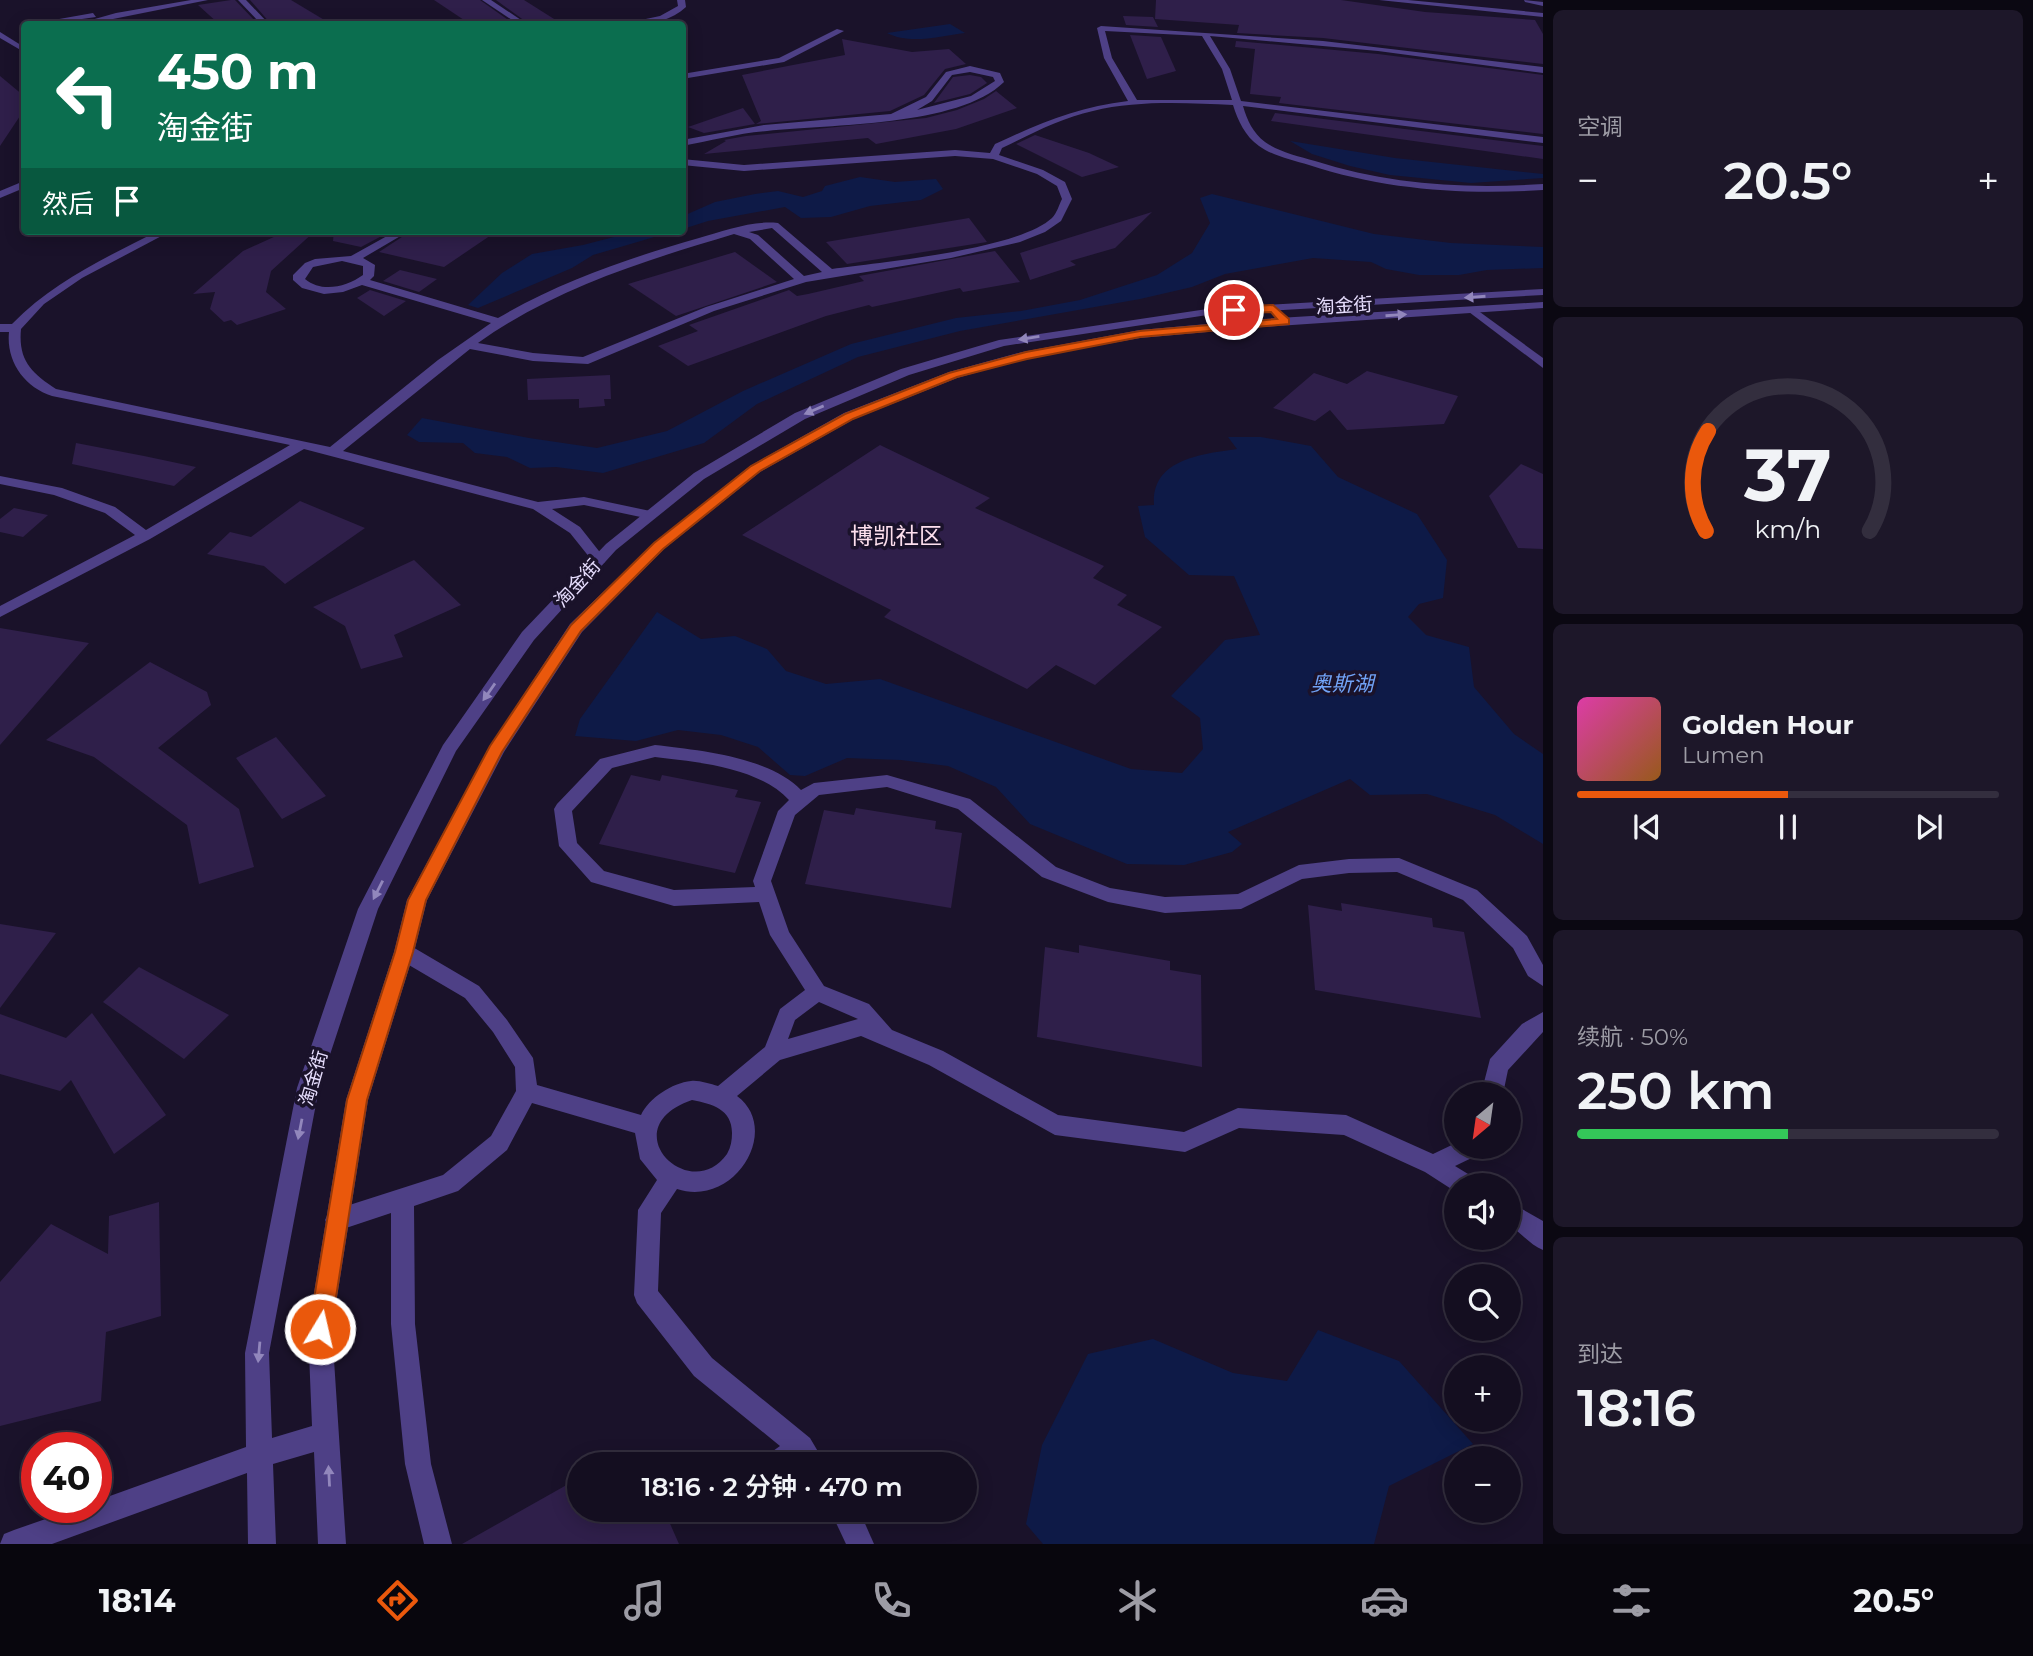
<!DOCTYPE html>
<html lang="zh">
<meta charset="utf-8">
<style>
:root{--surface:#140e20;--page:#1d1729;--text:#f1f3f6;--muted:#9d9ca5;--line:#332e3e;--accent:#ea580c}
body{margin:0;font-family:Montserrat,"Noto Sans SC",sans-serif;background:var(--page);color:var(--text);height:100vh;display:flex;flex-direction:column;font-size:26px;white-space:nowrap}
*{box-sizing:border-box;margin:0}
p{font-size:23px;color:var(--muted)}
.icon{flex:none;width:38px;height:38px;fill:none;stroke:currentColor;stroke-width:2;stroke-linecap:round;stroke-linejoin:round}
.map{position:relative;flex:1;overflow:hidden}
.panel{display:flex;flex-direction:column;gap:10px;padding:10px;background:#0b0812;width:490px}
.panel>*{flex:none}
.top-card{position:absolute;left:21px;top:21px;width:665px;height:214px;border-radius:7px;box-shadow:0 4px 18px #0003,0 0 0 2px var(--line);background:#0b6e4f;color:#fff;overflow:hidden}
.needle{width:46px;rotate:209deg}
.fabs{position:absolute;left:1444px;top:1082px;display:grid;gap:14px}
.fabs a{display:grid;place-items:center;width:77px;height:77px;border-radius:50%;background:var(--surface);box-shadow:0 4px 18px #0003,0 0 0 2px var(--line);font-size:35px}
.speed{position:absolute;left:21px;top:1432px;display:flex;gap:14px;font-size:35px;font-weight:700;text-align:center}
.speed>*{display:grid;place-content:center;width:91px;height:91px;border-radius:50%;background:var(--surface);box-shadow:0 4px 18px #0003,0 0 0 2px var(--line);line-height:1}
.speed .limit{border:10px solid #d22;background:#fff;color:#111}
.pin{position:absolute;display:grid;place-items:center;width:60px;height:60px;color:#fff;margin:-30px;border:4px solid #fff;border-radius:50%;box-shadow:0 2px 7px #0007}
.me{position:absolute;width:77px;margin:-38px;rotate:9deg;stroke-linejoin:round;filter:drop-shadow(0 0 5px #0008)}
.turn{display:flex;align-items:center;gap:24px;height:147px;padding:0 21px;font-size:32px}
.turn .icon{width:91px;height:91px;stroke-width:2.5}
.turn b{display:block;font-size:49px;line-height:60px}
.then{display:flex;align-items:center;height:66px;padding:0 21px;background:#0003;gap:14px;font-size:26px}
.big{font-size:52px;font-weight:600;line-height:1.1}
.panel .tile{flex:1;display:flex;flex-direction:column;justify-content:center;gap:10px;min-width:0;padding:0 24px;border-radius:10px;background:var(--page)}
.panel .dial{align-items:center;gap:0}
.dial svg{height:182px;overflow:visible;fill:none;stroke:var(--line);stroke-width:7;stroke-linecap:round;text-anchor:middle}
.dial text{fill:var(--text);stroke:none}
.song{display:flex;align-items:center;gap:21px}
.cover{width:84px;height:84px;border-radius:10px;background:linear-gradient(135deg,hsl(320 70% 55%),hsl(30 70% 35%))}
.played{height:7px;border-radius:4px;background:linear-gradient(90deg,var(--accent) 50%,var(--line) 50%)}
.keys{display:flex;justify-content:space-around;direction:ltr}
.heat{display:flex;justify-content:space-between;align-items:center;font-size:38px;direction:ltr}
.charge{height:10px;border-radius:5px;background:linear-gradient(90deg,#34c759 50%,var(--line) 0)}
.trip{position:absolute;left:567px;top:1452px;width:410px;height:70px;border-radius:35px;background:var(--surface);box-shadow:0 4px 18px #0003,0 0 0 2px var(--line);font-weight:600;line-height:70px;text-align:center}
.tabs{display:flex;height:112px;justify-content:space-around;align-items:center;background:#08060d;color:var(--muted)}
.tabs .icon{width:49px;height:49px}
.tabs .on{color:var(--accent)}
.tabs b{font-size:32px;color:var(--text)}
main{display:flex;flex:1;min-height:0}
.map>svg:first-child{display:block}
.water{fill:#0e1a47}
.building{fill:#2f1f4a}
.lines{fill:none;stroke-linecap:round;stroke-linejoin:round}
.minor{fill:#4e4086;fill-rule:evenodd}
.tertiary{fill:#4e4086;fill-rule:evenodd}
.oneway{fill:#9287bc}
.route{fill:#ea580c;stroke:#983908;stroke-width:2}
.labels{text-anchor:middle;stroke-width:7;stroke-linejoin:round;paint-order:stroke}
.street-label{font-size:19px;fill:#e6ddfd;stroke:#1a122a}
.water-label{font-size:21px;font-style:italic;fill:#71a3f7;stroke:#1a122a}
.quarter-label{font-size:23px;fill:#fddfed;stroke:#1a122a}
</style>
<main>
<div class="map">
<svg width="1543" height="1544" viewBox="0 0 1543 1544">
<rect width="100%" height="100%" fill="#1a122a"/>
<g class="water">
<path d="M950 24 965 33C940 36 910 45 887 33Z"/>
<polygon points="1290,141 1395,158 1543,174 1543,178 1471,183 1390,175 1350,166 1312,154"/>
<polygon points="860,177 895,182 936,179 943,189 921,200 870,206 831,217 801,218 785,207 708,221 683,229 683,216 715,202 755,194 778,191 803,197 822,191 825,186"/>
<polygon points="1212,194 1374,234 1451,243 1543,247 1543,268 1487,270 1459,275 1419,275 1386,269 1371,262 1313,258 1225,274 1192,287 1140,299 960,331 858,357 757,404 704,443 603,473 556,467 530,468 507,457 475,453 463,443 419,442 407,435 422,418 529,438 597,448 667,431 743,391 851,344 956,318 1021,311 1080,300 1157,275 1192,253 1210,223 1200,198"/>
<polygon points="637,231 675,231 593,255 572,268 478,308 468,305 502,273 532,254 583,245"/>
<path d="M1228 437H1261L1311 446 1338 477 1417 514 1447 560 1443 598 1419 604 1408 617 1426 635 1469 647 1474 687 1514 734 1543 754V844L1495 815 1427 794 1370 795 1350 779 1228 832 1242 844 1232 852 1184 865 1127 864 1030 824 996 787 948 766 901 760 847 758 805 776 790 775 758 747 721 735 678 730 636 741 575 736 580 719 657 612 701 639 735 636 767 649 786 671 826 684 880 679 1131 769 1182 773 1203 749 1200 718 1171 696 1225 640 1260 635 1234 576 1189 575 1145 537 1138 506 1154 505C1151 459 1202 454 1237 449Z"/>
<polygon points="1318,1330 1399,1361 1473,1444 1389,1486 1374,1544 1043,1544 1026,1524 1042,1445 1088,1354 1153,1339 1233,1373 1287,1381"/>
</g>
<g class="building">
<polygon points="231,0 235,0 258,24 219,24 198,5"/>
<polygon points="250,0 291,0 331,24 271,24"/>
<polygon points="434,0 480,0 514,24 470,24"/>
<polygon points="496,0 524,0 562,24 529,24"/>
<polygon points="1156,0 1341,0 1425,12 1535,20 1543,34 1543,64 1323,38 1237,33 1239,25 1155,19"/>
<polygon points="1123,16 1153,17 1158,27 1126,25"/>
<polygon points="1130,35 1161,37 1176,71 1147,79"/>
<polygon points="842,39 912,52 949,49 966,64 945,69 924,95 890,111 756,124 761,121 742,75 845,55"/>
<polygon points="1236,41 1378,54 1543,75 1543,134 1279,103 1281,97 1250,94 1255,49 1235,47"/>
<polygon points="970,75 981,77 987,83 970,94 934,103 953,77"/>
<polygon points="0,76 24,96 24,110 0,146"/>
<polygon points="996,91 1017,108 956,129 876,144 868,138 704,154 726,141 724,140 746,136 926,118 957,110 984,99"/>
<polygon points="743,108 755,124 704,133 688,127"/>
<polygon points="1275,113 1543,146 1543,159 1271,121"/>
<polygon points="1035,135 1089,153 1119,167 1082,177 1016,144"/>
<polygon points="1152,212 1115,248 1070,261 1076,265 1030,280 1020,253"/>
<polygon points="969,218 987,242 847,264 826,242"/>
<polygon points="287,231 315,231 271,271 266,292 286,309 237,325 231,320 224,322 210,309 215,292 193,294 243,251"/>
<polygon points="334,231 391,231 361,247 333,241"/>
<polygon points="411,231 497,231 444,267 379,252"/>
<polygon points="995,251 1020,282 963,292 960,288 872,307 869,305 826,316 688,366 658,346 698,331 689,325 789,290 797,296 808,294 864,281 859,276"/>
<polygon points="735,252 777,282 676,316 628,284"/>
<polygon points="400,270 437,279 419,292 383,281"/>
<polygon points="370,290 406,301 384,316 357,298"/>
<polygon points="1367,371 1458,396 1444,424 1347,430 1330,410 1315,421 1273,408 1314,373 1347,384"/>
<polygon points="610,375 611,399 604,399 605,406 579,408 579,399 528,400 527,379"/>
<polygon points="76,443 144,456 196,467 174,486 72,464"/>
<polygon points="880,445 990,498 975,508 1104,566 1093,578 1127,595 1117,605 1162,627 1095,685 1056,665 1027,689 884,617 891,610 742,535"/>
<polygon points="1521,464 1543,474 1543,549 1518,548 1489,496"/>
<polygon points="300,501 365,528 285,584 264,566 207,554 230,532 251,537"/>
<polygon points="14,508 48,515 23,537 0,532 0,519"/>
<polygon points="414,560 461,605 394,635 403,657 361,669 345,626 313,607"/>
<polygon points="0,628 89,643 0,745"/>
<polygon points="150,662 207,692 211,705 158,748 239,809 254,867 199,884 187,825 94,757 46,740"/>
<polygon points="276,737 326,796 282,819 236,758"/>
<polygon points="631,775 660,781 662,775 738,790 735,797 761,802 735,873 599,844"/>
<polygon points="856,808 936,821 935,829 962,833 951,908 805,884 824,810 854,815"/>
<polygon points="1341,903 1432,918 1433,927 1464,932 1481,1018 1315,990 1308,905 1342,911"/>
<polygon points="0,924 56,933 0,1008"/>
<polygon points="1079,945 1170,961 1170,970 1201,975 1202,1067 1037,1037 1045,947 1079,953"/>
<polygon points="139,967 229,1015 184,1059 103,1002"/>
<polygon points="92,1013 166,1115 114,1154 71,1080 60,1091 0,1074 0,1014 66,1038"/>
<polygon points="159,1202 161,1316 106,1332 101,1401 0,1426 0,1282 51,1224 108,1254 109,1216"/>
<polygon points="579,1478 579,1510 664,1510 679,1544 462,1544"/>
</g>
<g class="lines">
<g class="minor">
<polygon points="191,0 208,0 88,24 77,24 116,13"/>
<polygon points="238,0 246,0 269,24 261,24"/>
<polygon points="482,0 491,0 527,24 518,24"/>
<path d="M677 0H685L686 7C669 23 644 26 622 24L660 16 678 6Z"/>
<polygon points="1379,0 1408,0 1543,13 1543,17"/>
<polygon points="1524,0 1543,2 1543,6 1525,2"/>
<polygon points="93,13 96,17 47,24 31,24"/>
<path d="M1101 26 1323 41 1543 67V73L1378 51 1210 36 1230 69 1241 101 1543 137V143L1243 106C1247 120 1253 133 1265 142 1279 152 1298 156 1315 161 1389 185 1466 189 1543 184V190C1464 195 1385 190 1309 165 1292 160 1273 156 1259 146 1245 136 1238 121 1233 105 1188 103 1137 100 1093 111 1061 118 1031 134 1002 148L999 155 1043 170 1065 182 1072 199 1061 221 1045 232 1020 242 951 258 806 282 714 311 588 364 533 361 470 349 343 451 538 502 584 497 655 512V518L650 519 584 505 552 509 580 527 606 560 604 563H594L570 533 533 509 304 449 150 539 0 617V606L135 535 105 513 54 495 0 484V476L62 488 115 507 146 530 290 445 52 396C24 387 6 361 9 332H0V324H12C54 281 105 258 158 231H171L82 278 44 304 21 329C18 360 31 373 56 389L330 447 438 360 491 323 362 285 343 292 324 294 302 288 293 280V275L305 263 315 259 351 256 396 231H409L363 258 375 265 374 276 370 280 498 318C561 281 629 258 699 238 723 231 753 220 778 223L832 269C882 262 1017 250 1052 218 1057 213 1059 205 1062 199L1057 186 1037 174 993 159 955 156 744 171 682 165V159L744 165 955 150 990 153 995 144C1040 123 1078 107 1128 101L1104 58 1097 28ZM1105 31 1202 36 1222 69 1232 100H1137L1112 58ZM772 228 822 272 804 276 758 235 749 232ZM734 234 750 239 794 279 706 307 583 357 533 353 478 343C555 288 644 261 734 234ZM342 261 363 266V275C346 287 322 293 305 279L313 267Z"/>
<polygon points="837,29 844,31 784,62 682,79 682,74 779,58"/>
<polygon points="0,32 24,47 24,52 0,38"/>
<path d="M970 66 1000 73 1004 82C958 127 830 124 767 131 739 133 710 141 682 146V140L764 125 891 114 926 97 946 72ZM970 72 993 77 995 81 971 96 917 110 932 101 952 75Z"/>
<polygon points="24,181 24,188 0,198 0,191"/>
<polygon points="1473,307 1543,358 1543,368 1469,312 1469,308"/>
<path d="M655 745C698 750 770 757 801 790L814 783 887 775 970 799 1056 867 1110 888 1165 897 1238 894 1299 865 1349 859 1399 858 1477 890 1527 936 1543 965V986L1528 976 1513 948 1463 900 1397 872 1349 873 1302 879 1241 909 1165 913 1108 902 1042 877 958 809 887 787 819 795 795 815 771 881 789 932 824 986 869 1004 892 1030 943 1051 1058 1115 1184 1132 1238 1108 1346 1115 1433 1154 1456 1143V1146H1485L1482 1153 1455 1166 1473 1177 1476 1185H1456V1192L1425 1172 1344 1135 1239 1128 1185 1152 1055 1135 929 1065 861 1036 780 1060 737 1096C782 1129 735 1208 677 1189L661 1213 658 1291 712 1358 810 1438 826 1465H762L766 1456 780 1446 694 1376 637 1303 634 1295 638 1210 657 1180 640 1159 635 1133 532 1103 507 1150 458 1191 414 1206 415 1324 431 1464 452 1544H424L405 1464 391 1324V1213L337 1231 329 1228 325 1220 329 1212 337 1209 443 1175 491 1136 516 1091 515 1067 493 1032 465 998 397 958 394 952 397 946 404 944 411 946 479 986 507 1020 533 1058 537 1085 641 1115C649 1098 672 1083 691 1081 699 1080 710 1084 718 1086L765 1047 780 1009 805 990 770 935 759 902 674 906 591 882 559 846 554 809 557 804 600 759ZM655 757C697 762 758 767 789 800L778 811 753 881 755 887 674 890 604 871 577 843 572 811 612 768ZM819 1002 858 1019 788 1039 795 1020ZM692 1100C712 1104 732 1109 732 1133 732 1140 731 1147 727 1154 690 1206 611 1128 692 1100Z"/>
<polygon points="1543,1012 1543,1032 1508,1070 1503,1094 1481,1094 1490,1059 1522,1024"/>
<path d="M1508 1201 1543 1221V1250C1530 1245 1521 1232 1508 1225Z"/>
<polygon points="830,1510 859,1510 874,1544 846,1544"/>
</g>
<polygon class="tertiary" points="1543,289 1543,295 1214,314 1004,346 909,375 805,419 704,479 616,550 534,640 456,751 378,909 319,1088 269,1353 272,1438 312,1426 308,1329 346,1100 394,952 407,900 490,746 570,624 654,543 750,466 844,413 949,372 1022,352 1140,330 1263,319 1543,302 1543,308 1263,327 1140,338 1027,358 957,378 854,419 760,472 664,549 582,632 504,752 427,900 414,952 368,1100 332,1329 346,1544 318,1544 314,1452 273,1464 276,1544 248,1544 247,1473 52,1544 0,1544 4,1534 14,1530 80,1507 96,1507 96,1501 246,1447 245,1353 297,1088 358,909 443,745 522,632 606,544 694,473 795,413 901,369 999,340 1214,308"/>
</g>
<defs><path id="oneway-solid" d="M-6-.8H1V-3.2L6.5 0L1 3.2V.8H-6Z" transform="scale(1.75)"/></defs>
<g class="oneway">
<use href="#oneway-solid" transform="translate(1475 297) rotate(176)"/>
<use href="#oneway-solid" transform="translate(1396 315) rotate(-4)"/>
<use href="#oneway-solid" transform="translate(1029 338) rotate(171)"/>
<use href="#oneway-solid" transform="translate(814 410) rotate(157)"/>
<use href="#oneway-solid" transform="translate(489 692) rotate(125)"/>
<use href="#oneway-solid" transform="translate(378 890) rotate(117)"/>
<use href="#oneway-solid" transform="translate(300 1129) rotate(101)"/>
<use href="#oneway-solid" transform="translate(259 1352) rotate(95)"/>
<use href="#oneway-solid" transform="translate(329 1476) rotate(-93)"/>
</g>
<polygon class="route" points="1273,305 1289,319 1289,324 1140,337 1027,359 957,377 853,419 760,471 663,549 581,631 502,752 426,900 413,952 367,1100 331,1329 328,1337 320,1340 312,1337 309,1329 347,1100 395,952 408,900 490,746 571,625 654,543 751,466 845,414 949,373 1026,352 1140,331 1277,319 1271,312 1234,314 1228,310 1234,307"/>
<g class="labels">
<g class="street-label">
<text transform="translate(1344 305) rotate(-3)" y="7">淘金街</text>
<text transform="translate(577 583) rotate(-47)" y="7">淘金街</text>
<text transform="translate(313 1078) rotate(-74)" y="7">淘金街</text>
</g>
<g class="water-label">
<text x="1342" y="691">奥斯湖</text>
</g>
<g class="quarter-label">
<text x="896" y="544">博凯社区</text>
</g>
</g>
</svg>
<div class="fabs">
<a><svg class="needle" viewBox="-14 -14 28 28"><path d="M0-13l5 13h-10z" fill="#e53935"/><path d="M0 13l5-13h-10z" fill="#9d9ca5"/></svg></a>
<a><svg class="icon" aria-label="sound" viewBox="0 0 24 24"><path d="M4 9h4l5-4v14l-5-4H4zM17 9q2 3 0 6"/></svg></a>
<a><svg class="icon" aria-label="search" viewBox="0 0 24 24"><circle cx="10" cy="10" r="6"/><path d="M15 15l6 6"/></svg></a>
<a>+</a>
<a>−</a>
</div>
<div class="speed"><div class="limit">40</div></div>
<div class="pin" style="left:1234px;top:310px;background:#d93025"><svg class="icon" aria-label="arrive" viewBox="0 0 24 24"><path d="M6 21V4h12l-3 4 3 4H6"/></svg></div>
<svg class="me" style="left:320px;top:1329px" viewBox="-20 -20 40 40"><circle r="17" fill="#ea580c" stroke="#fff" stroke-width="3"/><path d="M0-11L8 9 0 5-8 9z" fill="#fff"/></svg>
<div class="trip">18:16 · 2 分钟 · 470 m</div>
<div class="top-card">
<div class="turn"><svg class="icon" aria-label="left" viewBox="0 0 24 24"><path d="M17 20v-9H6M10 6l-5 5 5 5"/></svg><div><b>450 m</b>淘金街</div></div>
<div class="then">然后<svg class="icon" aria-label="arrive" viewBox="0 0 24 24"><path d="M6 21V4h12l-3 4 3 4H6"/></svg></div>
</div>
</div>
<section class="panel">
<div class="tile"><p>空调</p>
<div class="heat"><a>−</a><b class="big">20.5°</b><a>+</a></div>
</div>
<div class="tile dial"><svg viewBox="0 0 100 80">
<path d="M14 69A42 42 0 1 1 86 69"/>
<path d="M14 69A42 42 0 0 1 15 25" stroke="#ea580c"/>
<text x="50" y="56" font-size="32" font-weight="700">37</text>
<text x="50" y="72" font-size="11">km/h</text>
</svg></div>
<div class="tile">
<div class="song"><i class="cover"></i><div><b>Golden Hour</b><p>Lumen</p></div></div>
<div class="played"></div>
<div class="keys"><svg class="icon" aria-label="previous" viewBox="0 0 24 24"><path d="M18 5L8 12l10 7zM5 5v14"/></svg><svg class="icon" aria-label="pause" viewBox="0 0 24 24"><path d="M8 5v14M16 5v14"/></svg><svg class="icon" aria-label="next" viewBox="0 0 24 24"><path d="M6 5l10 7-10 7zM19 5v14"/></svg></div>
</div>
<div class="tile"><p>续航 · 50%</p><b class="big">250 km</b><div class="charge"></div></div>
<div class="tile"><p>到达</p><b class="big">18:16</b></div>
</section>
</main>
<nav class="tabs">
<b>18:14</b>
<svg class="icon on" aria-label="directions" viewBox="0 0 24 24"><path d="M12 3l9 9-9 9-9-9zM9 14v-3h6M13 9l2 2-2 2"/></svg>
<svg class="icon" aria-label="music" viewBox="0 0 24 24"><path d="M9 18V5l10-2v13"/><circle cx="6" cy="18" r="3"/><circle cx="16" cy="16" r="3"/></svg>
<svg class="icon" aria-label="phone" viewBox="0 0 24 24"><path d="M5 4h4l2 5-3 2q2 4 5 5l2-3 5 2v4C11 20 4 13 5 4z"/></svg>
<svg class="icon" aria-label="climate" viewBox="0 0 24 24"><path d="M12 3v18M4 7l16 10M4 17L20 7"/></svg>
<svg class="icon" aria-label="car" viewBox="0 0 24 24"><path d="M5 17H2v-5l4-1 3-4h7l3 4 3 1v5h-3M9 17h6M6 11h13"/><circle cx="7" cy="17" r="2"/><circle cx="17" cy="17" r="2"/></svg>
<svg class="icon" aria-label="filters" viewBox="0 0 24 24"><path d="M4 7h16M4 17h16"/><circle cx="9" cy="7" r="2"/><circle cx="15" cy="17" r="2"/></svg>
<b>20.5°</b>
</nav>
